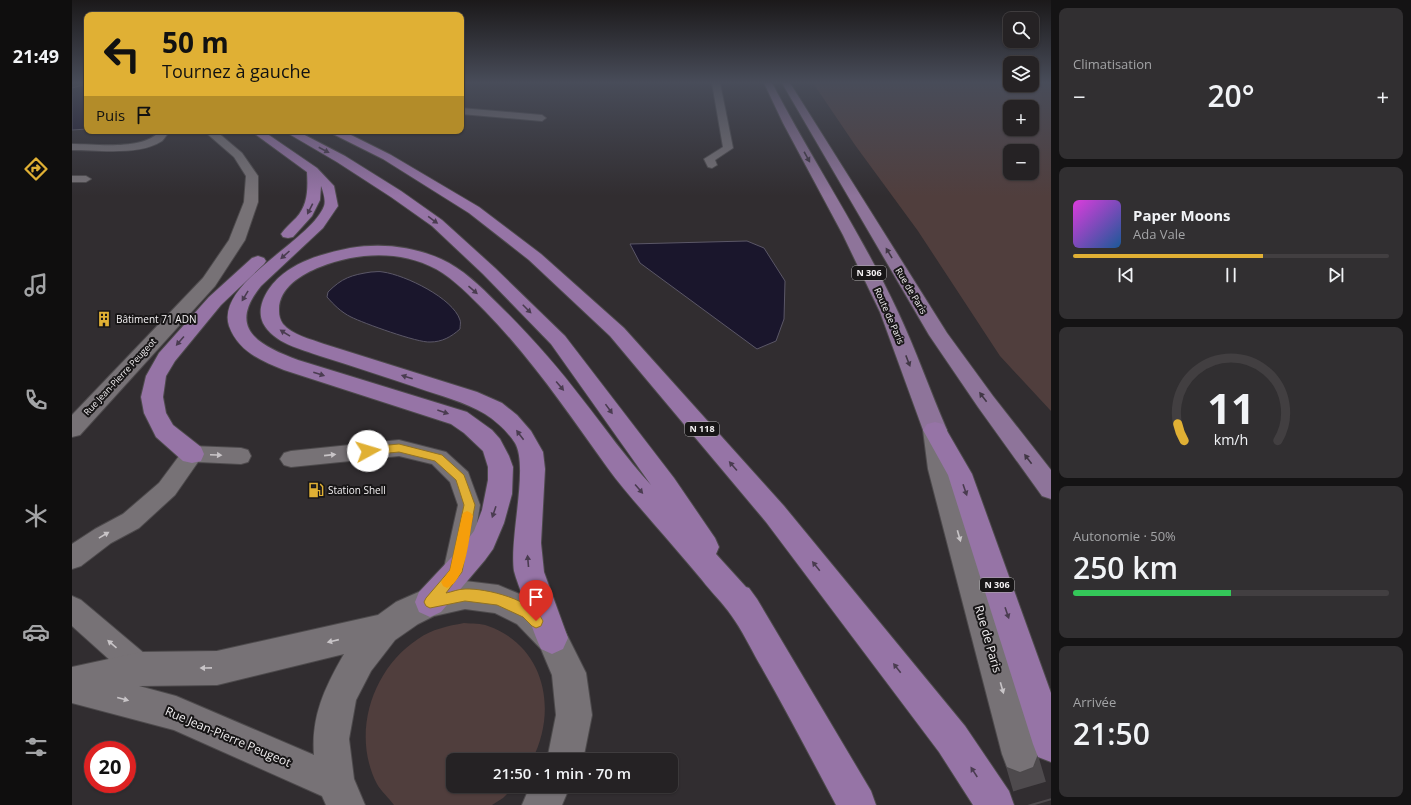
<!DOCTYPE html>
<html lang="fr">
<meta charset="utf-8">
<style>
:root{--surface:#252224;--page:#312f31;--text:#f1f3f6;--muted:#a3a4a6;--line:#423f41;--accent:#e0b034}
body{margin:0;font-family:"Open Sans",sans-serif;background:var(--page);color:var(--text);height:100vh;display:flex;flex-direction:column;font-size:15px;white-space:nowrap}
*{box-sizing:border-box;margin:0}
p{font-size:13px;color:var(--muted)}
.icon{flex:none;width:22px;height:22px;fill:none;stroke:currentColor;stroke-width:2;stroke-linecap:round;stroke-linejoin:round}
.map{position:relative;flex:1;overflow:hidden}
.drawer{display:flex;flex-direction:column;gap:8px;padding:8px;background:#141314;width:360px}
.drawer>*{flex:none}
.hud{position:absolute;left:12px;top:12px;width:380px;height:122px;border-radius:8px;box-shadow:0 1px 3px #0004,0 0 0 1px var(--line);background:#e0b034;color:#111;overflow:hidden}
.controls{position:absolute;left:931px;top:12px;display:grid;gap:8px}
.controls a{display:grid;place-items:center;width:36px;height:36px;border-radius:8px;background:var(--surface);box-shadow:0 1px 3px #0004,0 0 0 1px var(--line);font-size:20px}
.speed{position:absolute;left:12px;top:741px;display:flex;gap:8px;font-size:20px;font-weight:700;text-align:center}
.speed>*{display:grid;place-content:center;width:52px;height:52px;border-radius:50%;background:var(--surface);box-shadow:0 1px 3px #0004,0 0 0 1px var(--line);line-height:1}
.speed .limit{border:6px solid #d22;background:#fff;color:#111}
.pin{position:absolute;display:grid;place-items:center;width:34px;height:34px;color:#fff;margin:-41px -17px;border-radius:50% 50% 50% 0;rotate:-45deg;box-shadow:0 0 4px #0007}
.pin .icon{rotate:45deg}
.me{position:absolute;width:44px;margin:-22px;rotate:84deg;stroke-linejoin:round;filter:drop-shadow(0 0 3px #0008)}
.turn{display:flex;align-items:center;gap:14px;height:84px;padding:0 12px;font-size:18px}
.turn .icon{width:52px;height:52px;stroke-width:2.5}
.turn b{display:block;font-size:28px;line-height:34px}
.then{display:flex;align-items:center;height:38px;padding:0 12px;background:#0003;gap:8px;font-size:15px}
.big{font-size:30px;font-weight:600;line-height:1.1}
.drawer .tile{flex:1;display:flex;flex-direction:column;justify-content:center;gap:6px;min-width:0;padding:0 14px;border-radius:8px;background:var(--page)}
.drawer .dial{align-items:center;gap:0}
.dial svg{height:104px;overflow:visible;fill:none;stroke:var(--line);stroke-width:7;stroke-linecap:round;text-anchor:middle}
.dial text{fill:var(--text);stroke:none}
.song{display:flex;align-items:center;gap:12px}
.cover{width:48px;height:48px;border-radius:6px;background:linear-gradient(135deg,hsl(300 70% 55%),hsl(210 70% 35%))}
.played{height:4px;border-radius:2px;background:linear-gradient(90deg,var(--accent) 60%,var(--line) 60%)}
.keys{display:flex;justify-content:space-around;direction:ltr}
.heat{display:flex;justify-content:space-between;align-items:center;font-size:22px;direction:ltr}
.charge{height:6px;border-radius:3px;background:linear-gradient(90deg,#34c759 50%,var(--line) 0)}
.trip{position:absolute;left:374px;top:753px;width:232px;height:40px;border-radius:8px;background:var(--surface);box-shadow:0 1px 3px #0004,0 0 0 1px var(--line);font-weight:600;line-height:40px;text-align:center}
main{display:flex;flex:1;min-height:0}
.dock{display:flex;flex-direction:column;width:72px;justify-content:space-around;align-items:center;background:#0f0e0e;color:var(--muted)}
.dock .icon{width:28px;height:28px}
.dock .selected{color:var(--accent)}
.dock b{font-size:18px;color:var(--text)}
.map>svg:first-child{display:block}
.green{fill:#503e3d;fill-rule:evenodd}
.water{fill:#1a162c;stroke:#5b5767}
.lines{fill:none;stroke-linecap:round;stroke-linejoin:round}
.tertiary-tunnel{stroke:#4e4a4d;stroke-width:34;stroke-dasharray:34 17;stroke-linecap:butt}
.service-casing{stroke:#4d4a4c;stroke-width:2}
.minor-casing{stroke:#4d4a4c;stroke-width:2}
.tertiary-casing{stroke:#4d4a4c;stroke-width:2}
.primary-casing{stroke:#4d4a4c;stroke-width:2}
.trunk-casing{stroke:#4d4a4c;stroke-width:2}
.service{fill:#777276;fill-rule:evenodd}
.minor{fill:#777276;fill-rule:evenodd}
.tertiary{fill:#777276;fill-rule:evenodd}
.primary{fill:#8e749a;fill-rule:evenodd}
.trunk{fill:#9674a6;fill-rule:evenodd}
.oneway{fill:#4a3c50}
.oneway2{fill:#413745}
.oneway3{fill:#c8c4c7}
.route{fill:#e0b034;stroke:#927222}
.slow{fill:#f59e0b}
.labels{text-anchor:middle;stroke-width:4;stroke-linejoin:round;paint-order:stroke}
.shield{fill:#181617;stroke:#b1afb0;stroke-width:1}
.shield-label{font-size:9px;font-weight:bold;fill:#f3f0f2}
.far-street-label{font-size:9px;fill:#f3f0f2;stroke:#181617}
.poi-label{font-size:10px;fill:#f3f0f2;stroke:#181617;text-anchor:start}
.near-street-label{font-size:12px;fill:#f3f0f2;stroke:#181617}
</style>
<main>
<nav class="dock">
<b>21:49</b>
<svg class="icon selected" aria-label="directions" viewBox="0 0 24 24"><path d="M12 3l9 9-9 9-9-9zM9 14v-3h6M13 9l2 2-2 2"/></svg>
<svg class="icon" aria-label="music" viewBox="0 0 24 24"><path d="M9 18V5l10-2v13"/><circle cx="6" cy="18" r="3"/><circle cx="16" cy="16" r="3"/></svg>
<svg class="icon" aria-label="phone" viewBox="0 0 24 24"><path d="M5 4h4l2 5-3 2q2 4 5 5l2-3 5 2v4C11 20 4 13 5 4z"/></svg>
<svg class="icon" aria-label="climate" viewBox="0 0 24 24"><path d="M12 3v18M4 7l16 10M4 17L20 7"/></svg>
<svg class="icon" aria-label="car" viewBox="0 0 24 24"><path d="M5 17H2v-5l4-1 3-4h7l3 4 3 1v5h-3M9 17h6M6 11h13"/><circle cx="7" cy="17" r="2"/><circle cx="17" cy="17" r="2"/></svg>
<svg class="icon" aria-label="filters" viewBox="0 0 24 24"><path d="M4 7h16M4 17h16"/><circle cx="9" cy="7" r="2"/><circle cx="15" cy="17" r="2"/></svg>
</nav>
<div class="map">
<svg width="979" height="805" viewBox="0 0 979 805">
<rect width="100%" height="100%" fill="#312d30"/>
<g class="green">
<path d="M741 83H938V85L979 83V411L928 356 846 231 783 145ZM938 107H960V129H938ZM938 151H960V173H938Z"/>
<path d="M392 623C400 624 409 623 416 626 473 646 486 710 460 760H381V786H443L431 798 420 805H322C317 798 309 791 305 784 279 734 300 669 346 639 360 629 376 626 392 623Z"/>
</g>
<g class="water">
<polygon points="15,84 15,129 0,130 0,88"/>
<polygon points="675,241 692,248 713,281 712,319 704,341 685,349 568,263 558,244"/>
<path d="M299 272C303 272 307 271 311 272 333 275 381 298 388 320 389 322 388 326 388 329 379 337 370 342 358 342 346 343 291 323 279 317 269 312 262 305 255 297L256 292C270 278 279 275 299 272Z"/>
</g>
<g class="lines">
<polyline class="tertiary-tunnel" points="948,754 963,805"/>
<defs>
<g id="service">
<polygon points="640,83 648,83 661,148 643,160 645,165 640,168 636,167 632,159 651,147"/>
<polygon points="389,108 470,115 474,118 470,121 389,114"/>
<path d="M88 131H98C95 134 93 138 90 141 68 156 25 150 0 150V144C24 144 71 151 88 131Z"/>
<polygon points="0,176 14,176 19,179 14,182 0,182"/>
<polygon points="327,440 374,452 396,472 408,505 397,572 393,580 384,584 375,580 371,572 386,505 378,482 360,464 327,456 219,467 212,465 208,459 212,453 219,451"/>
<polygon points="120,446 169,448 176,450 179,456 176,462 169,464 126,462 103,495 67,528 39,543 9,566 0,569 0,544 23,529 51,514 87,483 113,448"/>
<polygon points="0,596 9,600 79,659 83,669 79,679 69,683 59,679 0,626"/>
</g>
<g id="minor">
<polygon points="132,131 144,131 170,153 186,176 186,202 173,240 143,286 8,435 0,437 0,415 131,278 157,240 172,202 174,176 162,157"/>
<path d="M393 581 426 585 467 602 491 627 514 673 520 715 511 760H475L484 715 480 675 469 649 445 624 423 613 393 609 362 616 346 624 323 640 299 671 284 700 277 739 282 779 293 805H254L250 796 102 730 0 703V667L69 652 145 651 306 615 324 602 358 587ZM272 654C253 687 239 716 242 755L104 696 67 686 145 685Z"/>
<polygon points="458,786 498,786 490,805 450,805"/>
</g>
<polygon id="tertiary" points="863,422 871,424 875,430 880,469 966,754 961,767 948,772 935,767 930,754 856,469 851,430 855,424"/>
<g id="primary">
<path d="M692 83H700C740 160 789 233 826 312 844 350 858 391 875 430L871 436 863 438 855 436 851 430 808 312 771 235 711 123Z"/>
<polygon points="710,83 718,83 875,333 921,396 979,470 979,499 970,496 906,407 857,335"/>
</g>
<g id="trunk">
<path d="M179 131H191L245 168 262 186 266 206 251 228 189 286C154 329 188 346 226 360L395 412 420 430 428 439 437 456 441 467 440 494 432 523 421 549 413 560 369 612 358 617 347 612 343 602 347 592 393 543 402 531 410 510 416 480V467L411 451 392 433 379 424 212 370C189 361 166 351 157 326 143 283 239 241 252 206 254 201 251 191 249 186L248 200 240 216 221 237 216 238 211 237 209 234C213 228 219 223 224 218 236 205 236 189 235 172Z"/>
<path d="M212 131H225L273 156 329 191 370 220 423 268 493 336 602 478 643 538 647 547 644 554 674 587 677 588 685 599 799 791 804 805H764C739 758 714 710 687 663 678 647 670 630 659 615 651 603 639 592 630 580 614 561 598 542 582 524 566 505 549 487 535 467 496 413 460 359 413 311 398 296 383 280 364 269 328 250 286 252 248 267 230 274 206 288 207 311 207 315 208 320 211 324 220 335 239 339 252 344L405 392 430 403 445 415 459 431 471 452 473 469 469 543 472 572 496 638 491 649 480 654 469 649C461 632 456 614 450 596 448 588 444 579 442 571 437 538 457 467 443 443 436 432 424 421 413 414 393 402 369 396 346 388 313 377 281 366 248 356 229 349 201 343 191 323 183 306 197 285 211 274 230 259 254 253 278 248 308 243 340 246 369 259 391 269 408 286 425 303 456 333 485 366 511 400 533 428 554 458 579 485L479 344 411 274 360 226 319 197 265 162Z"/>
<polygon points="258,131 271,131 319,155 407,207 469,254 552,328 712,506 893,726 937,791 942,805 901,805 867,752 694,522 538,336 457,260 397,213 311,159 259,133"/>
<polygon points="186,256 192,258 194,261 192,264 149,305 103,361 94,376 91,397 94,413 101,425 129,447 132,454 129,461 120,463 111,461 84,437 72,413 69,397 74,376 87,353 137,297 180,258"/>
<polygon points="863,422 871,424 900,474 979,693 979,762 966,757 961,744 876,475 851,430 855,424"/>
</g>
</defs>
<use href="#service" class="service-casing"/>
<use href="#minor" class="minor-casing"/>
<use href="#tertiary" class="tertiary-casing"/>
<use href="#primary" class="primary-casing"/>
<use href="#trunk" class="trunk-casing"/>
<use href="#service" class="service"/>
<use href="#minor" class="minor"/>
<use href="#tertiary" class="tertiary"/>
<use href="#primary" class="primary"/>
<use href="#trunk" class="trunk"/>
</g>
<defs><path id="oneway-solid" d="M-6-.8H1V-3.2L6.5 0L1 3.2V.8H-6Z"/></defs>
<g class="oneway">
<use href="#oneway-solid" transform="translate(252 150) rotate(28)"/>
<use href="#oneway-solid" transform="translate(238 209) rotate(117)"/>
<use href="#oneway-solid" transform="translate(361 220) rotate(36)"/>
<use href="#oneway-solid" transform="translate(213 255) rotate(138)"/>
<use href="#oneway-solid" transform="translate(401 290) rotate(41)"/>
<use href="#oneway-solid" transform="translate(173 296) rotate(121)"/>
<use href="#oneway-solid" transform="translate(455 309) rotate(45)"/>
<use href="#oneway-solid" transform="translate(213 333) rotate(-148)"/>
<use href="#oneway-solid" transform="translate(108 341) rotate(131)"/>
<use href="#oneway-solid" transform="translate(247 374) rotate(18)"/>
<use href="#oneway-solid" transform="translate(335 377) rotate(-162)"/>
<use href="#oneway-solid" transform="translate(488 386) rotate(50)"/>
<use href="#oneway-solid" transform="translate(537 409) rotate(54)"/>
<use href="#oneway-solid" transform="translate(371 412) rotate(19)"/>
<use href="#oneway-solid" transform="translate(448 435) rotate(-127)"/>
<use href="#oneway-solid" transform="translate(661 466) rotate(-131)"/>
<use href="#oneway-solid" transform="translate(567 489) rotate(49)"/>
<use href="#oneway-solid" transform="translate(893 490) rotate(71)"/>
<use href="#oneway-solid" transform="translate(422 512) rotate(109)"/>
<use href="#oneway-solid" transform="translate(456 561) rotate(-95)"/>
<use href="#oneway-solid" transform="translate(744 566) rotate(-129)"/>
<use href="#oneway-solid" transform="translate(935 613) rotate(71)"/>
<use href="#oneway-solid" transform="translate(825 668) rotate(-128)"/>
<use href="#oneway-solid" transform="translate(902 772) rotate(-123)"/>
</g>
<g class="oneway2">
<use href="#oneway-solid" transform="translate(735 157) rotate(61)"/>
<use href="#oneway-solid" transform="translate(817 253) rotate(-121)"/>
<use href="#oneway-solid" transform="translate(836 361) rotate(69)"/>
<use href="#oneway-solid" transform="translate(911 397) rotate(-127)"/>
<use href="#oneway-solid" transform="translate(956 459) rotate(-127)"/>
</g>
<g class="oneway3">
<use href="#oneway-solid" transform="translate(144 455) rotate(3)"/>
<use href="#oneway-solid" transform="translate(258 455) rotate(-6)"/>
<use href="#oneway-solid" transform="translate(32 535) rotate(-31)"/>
<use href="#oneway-solid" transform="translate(887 536) rotate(74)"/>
<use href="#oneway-solid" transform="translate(261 641) rotate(167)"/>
<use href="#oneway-solid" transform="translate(40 644) rotate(-139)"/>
<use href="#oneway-solid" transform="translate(134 668) rotate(179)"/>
<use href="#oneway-solid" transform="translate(930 688) rotate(74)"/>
<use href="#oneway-solid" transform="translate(51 699) rotate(15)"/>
</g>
<linearGradient id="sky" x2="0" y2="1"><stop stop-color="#1b191a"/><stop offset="0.42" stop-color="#484c59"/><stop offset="1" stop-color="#484c59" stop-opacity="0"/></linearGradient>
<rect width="979" height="196" fill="url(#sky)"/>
<path class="route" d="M327 444 370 455 392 475 403 505 390 572 374 593C380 592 386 589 393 589 414 588 462 600 471 621L469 626 464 628 460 626 451 617 425 605 393 601 358 608 354 606 352 602 354 598 378 570 392 505 384 480 363 461 327 452 296 455 293 454 291 451 293 448 296 447Z"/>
<path class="slow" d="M395 511 399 513 401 516C397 535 395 580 375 588L371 586 369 582 378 570 390 516 391 513Z"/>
<defs>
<symbol id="building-bare" viewBox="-9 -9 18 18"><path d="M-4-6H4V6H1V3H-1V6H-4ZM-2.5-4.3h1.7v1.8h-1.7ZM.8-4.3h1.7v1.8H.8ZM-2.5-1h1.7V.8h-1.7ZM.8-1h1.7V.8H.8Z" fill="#e0b034" stroke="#181617" stroke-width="2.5" paint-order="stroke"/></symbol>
<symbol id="fuel-bare" viewBox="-9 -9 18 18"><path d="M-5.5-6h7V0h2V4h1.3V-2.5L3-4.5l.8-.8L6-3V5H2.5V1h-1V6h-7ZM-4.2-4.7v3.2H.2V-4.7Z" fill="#e0b034" stroke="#181617" stroke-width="2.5" paint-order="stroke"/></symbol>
</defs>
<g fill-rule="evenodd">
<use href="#building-bare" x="21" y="308" width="22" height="22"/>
<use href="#fuel-bare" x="233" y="479" width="22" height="22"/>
</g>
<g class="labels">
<g class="shield">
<rect x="780" y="266" width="34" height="14" rx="3"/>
<rect x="613" y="422" width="34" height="14" rx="3"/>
<rect x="908" y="578" width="34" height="14" rx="3"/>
</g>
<g class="shield-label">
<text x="797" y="276">N 306</text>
<text x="630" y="432">N 118</text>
<text x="925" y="588">N 306</text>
</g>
<g class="far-street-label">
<text transform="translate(839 291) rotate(59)" y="3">Rue de Paris</text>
<text transform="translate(817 316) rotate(66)" y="3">Route de Paris</text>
<text transform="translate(48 377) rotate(-47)" y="3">Rue Jean-Pierre Peugeot</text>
</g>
<g class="poi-label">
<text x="44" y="323">Bâtiment 71 ADN</text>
<text x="256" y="494">Station Shell</text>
</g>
<g class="near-street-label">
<text transform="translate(916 639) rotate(74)" y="4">Rue de Paris</text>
<text transform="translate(156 737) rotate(23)" y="4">Rue Jean-Pierre Peugeot</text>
</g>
</g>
</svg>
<div class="controls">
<a><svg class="icon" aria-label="search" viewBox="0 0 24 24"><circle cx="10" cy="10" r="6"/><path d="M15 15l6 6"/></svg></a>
<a><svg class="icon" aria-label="layers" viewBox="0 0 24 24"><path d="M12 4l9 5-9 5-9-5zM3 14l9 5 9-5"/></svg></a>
<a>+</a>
<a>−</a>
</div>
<div class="speed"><div class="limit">20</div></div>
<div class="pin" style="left:464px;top:621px;background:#d93025"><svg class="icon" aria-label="arrive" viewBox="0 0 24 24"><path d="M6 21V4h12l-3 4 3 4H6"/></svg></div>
<svg class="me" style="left:296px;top:451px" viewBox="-20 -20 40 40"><circle r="19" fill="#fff"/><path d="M0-13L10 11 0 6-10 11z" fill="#e0b034"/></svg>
<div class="trip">21:50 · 1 min · 70 m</div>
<div class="hud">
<div class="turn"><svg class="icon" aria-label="left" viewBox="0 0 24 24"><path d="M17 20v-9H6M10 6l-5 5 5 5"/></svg><div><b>50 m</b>Tournez à gauche</div></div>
<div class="then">Puis<svg class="icon" aria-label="arrive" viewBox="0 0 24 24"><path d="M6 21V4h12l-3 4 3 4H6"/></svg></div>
</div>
</div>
<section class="drawer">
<div class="tile"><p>Climatisation</p>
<div class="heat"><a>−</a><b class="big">20°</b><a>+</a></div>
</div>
<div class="tile">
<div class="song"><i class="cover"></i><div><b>Paper Moons</b><p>Ada Vale</p></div></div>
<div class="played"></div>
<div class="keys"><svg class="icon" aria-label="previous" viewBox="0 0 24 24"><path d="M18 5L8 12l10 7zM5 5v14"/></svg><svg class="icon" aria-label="pause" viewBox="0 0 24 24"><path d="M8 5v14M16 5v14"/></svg><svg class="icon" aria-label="next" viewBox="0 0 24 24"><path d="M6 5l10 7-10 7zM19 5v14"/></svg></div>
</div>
<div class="tile dial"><svg viewBox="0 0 100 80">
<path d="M14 69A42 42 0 1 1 86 69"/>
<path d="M14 69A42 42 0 0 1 9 56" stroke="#e0b034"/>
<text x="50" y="56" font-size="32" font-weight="700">11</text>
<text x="50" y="72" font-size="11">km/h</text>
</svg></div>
<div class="tile"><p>Autonomie · 50%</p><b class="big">250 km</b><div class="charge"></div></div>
<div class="tile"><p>Arrivée</p><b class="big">21:50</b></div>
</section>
</main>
